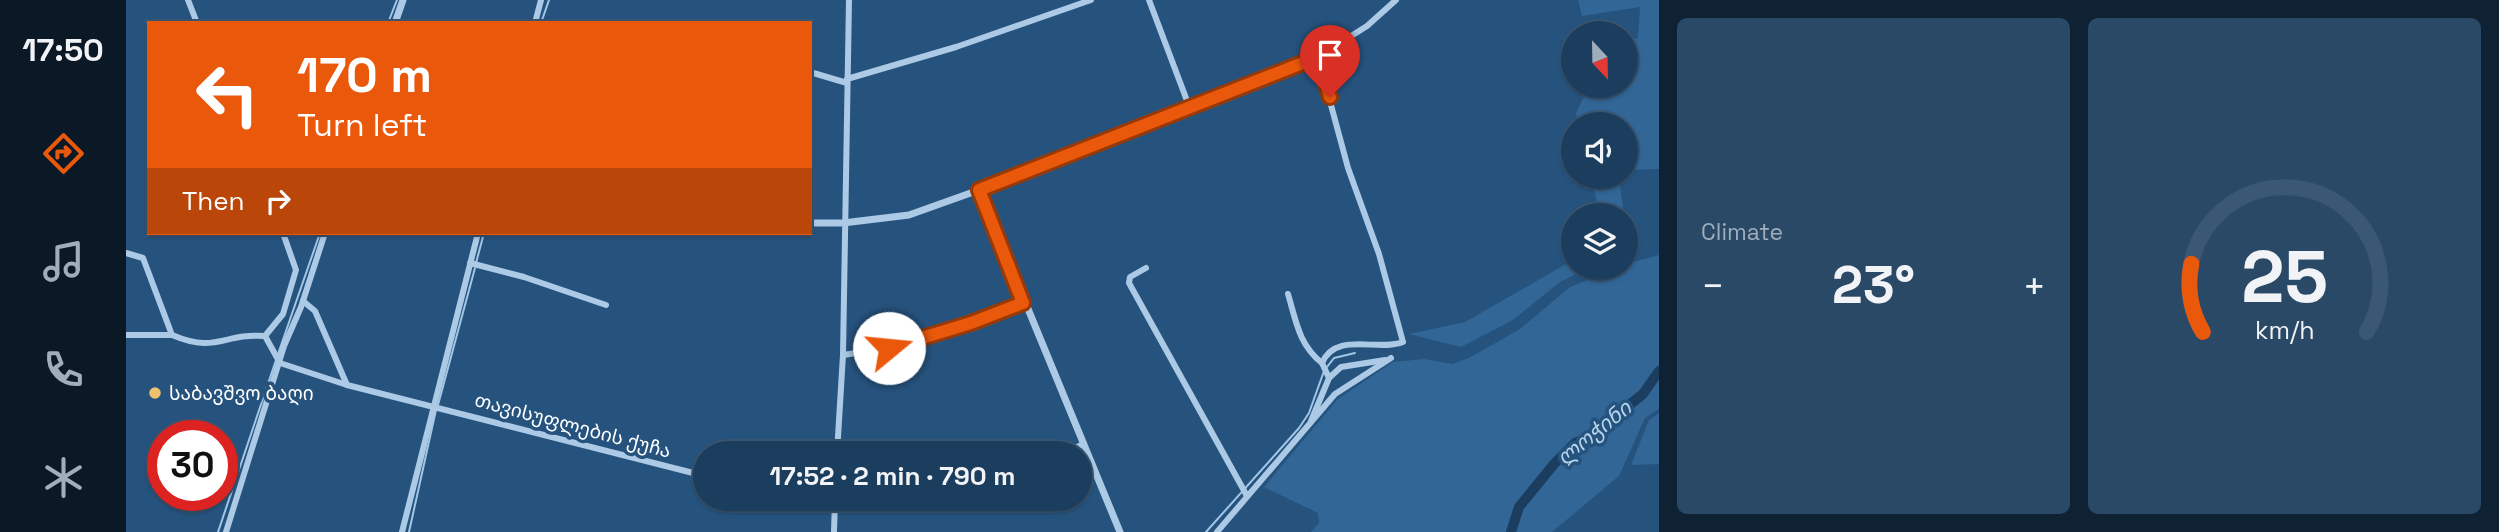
<!DOCTYPE html>
<meta charset="utf-8">
<style>
:root{--surface:#1c3e5e;--page:#294967;--text:#f1f3f6;--muted:#a0aebc;--line:#3a5773;--accent:#ea580c}
body{margin:0;font-family:"Space Grotesk","Noto Sans Georgian",sans-serif;background:var(--page);color:var(--text);height:100vh;display:flex;flex-direction:column;font-size:26px;white-space:nowrap}
*{box-sizing:border-box;margin:0}
p{font-size:23px;color:var(--muted)}
.icon{flex:none;width:38px;height:38px;fill:none;stroke:currentColor;stroke-width:2;stroke-linecap:round;stroke-linejoin:round}
.map{position:relative;flex:1;overflow:hidden}
.side{display:flex;flex-direction:column;gap:18px;padding:18px;background:#0f2234;width:840px}
.side>*{flex:none}
.hud{position:absolute;left:21px;top:21px;width:665px;height:214px;border-radius:0px;box-shadow:0 2px 5px #0004,0 0 0 2px var(--line);background:#ea580c;color:#fff;overflow:hidden}
.needle{width:46px;rotate:158deg}
.controls{position:absolute;left:1435px;top:21px;display:grid;gap:14px}
.controls a{display:grid;place-items:center;width:77px;height:77px;border-radius:50%;background:var(--surface);box-shadow:0 2px 5px #0004,0 0 0 2px var(--line);font-size:35px}
.speed{position:absolute;left:21px;top:420px;display:flex;gap:14px;font-size:35px;font-weight:700;text-align:center}
.speed>*{display:grid;place-content:center;width:91px;height:91px;border-radius:50%;background:var(--surface);box-shadow:0 2px 5px #0004,0 0 0 2px var(--line);line-height:1}
.speed .limit{border:10px solid #d22;background:#fff;color:#111}
.pin{position:absolute;display:grid;place-items:center;width:60px;height:60px;color:#fff;margin:-72px -30px;border-radius:50% 50% 50% 0;rotate:-45deg;box-shadow:0 0 7px #0007}
.pin .icon{rotate:45deg}
.me{position:absolute;width:77px;margin:-38px;rotate:73deg;stroke-linejoin:round;filter:drop-shadow(0 0 5px #0008)}
.turn{display:flex;align-items:center;gap:24px;height:147px;padding:0 35px;font-size:32px}
.turn .icon{width:91px;height:91px;stroke-width:2.5}
.turn b{display:block;font-size:49px;line-height:60px}
.then{display:flex;align-items:center;height:66px;padding:0 35px;background:#0003;gap:14px;font-size:26px}
.big{font-size:52px;font-weight:600;line-height:1.1}
.side .widget{flex:1;display:flex;flex-direction:column;justify-content:center;gap:10px;min-width:0;padding:0 24px;border-radius:10px;background:var(--page)}
.side .dial{align-items:center;gap:0}
.dial svg{height:182px;overflow:visible;fill:none;stroke:var(--line);stroke-width:7;stroke-linecap:round;text-anchor:middle}
.dial text{fill:var(--text);stroke:none}
.heat{display:flex;justify-content:space-between;align-items:center;font-size:38px;direction:ltr}
.side .tiles{flex:1;display:grid;gap:18px;grid-template-columns:repeat(2,1fr)}
.trip{position:absolute;left:567px;top:441px;width:399px;height:70px;border-radius:35px;background:var(--surface);box-shadow:0 2px 5px #0004,0 0 0 2px var(--line);font-weight:600;line-height:70px;text-align:center}
main{display:flex;flex:1;min-height:0}
.menu{display:flex;flex-direction:column;width:126px;justify-content:space-around;align-items:center;background:#0b1926;color:var(--muted)}
.menu .icon{width:49px;height:49px}
.menu .current{color:var(--accent)}
.menu b{font-size:32px;color:var(--text)}
.map>svg:first-child{display:block}
.green{fill:#316696}
.lines{fill:none;stroke-linecap:round;stroke-linejoin:round}
.stream{stroke:#a1c6e6;stroke-width:2}
.river{stroke:#1b3d5f;stroke-width:10}
.minor{stroke:#accae5;stroke-width:6}
.tertiary{stroke:#accae5;stroke-width:7}
.route-casing{stroke:#983908;stroke-width:18}
.route{stroke:#ea580c;stroke-width:12}
.poi-dot{fill:#eec171;stroke:#26537e;stroke-width:2.5}
.labels{text-anchor:middle;stroke-width:7;stroke-linejoin:round;paint-order:stroke}
.poi-label{font-size:19px;fill:#fff;stroke:#26537e;text-anchor:start}
.street-label{font-size:19px;fill:#fff;stroke:#26537e}
.water-label{font-size:21px;font-style:italic;fill:#b7d4ed;stroke:#26537e}
</style>
<main>
<nav class="menu">
<b>17:50</b>
<svg class="icon current" aria-label="directions" viewBox="0 0 24 24"><path d="M12 3l9 9-9 9-9-9zM9 14v-3h6M13 9l2 2-2 2"/></svg>
<svg class="icon" aria-label="music" viewBox="0 0 24 24"><path d="M9 18V5l10-2v13"/><circle cx="6" cy="18" r="3"/><circle cx="16" cy="16" r="3"/></svg>
<svg class="icon" aria-label="phone" viewBox="0 0 24 24"><path d="M5 4h4l2 5-3 2q2 4 5 5l2-3 5 2v4C11 20 4 13 5 4z"/></svg>
<svg class="icon" aria-label="climate" viewBox="0 0 24 24"><path d="M12 3v18M4 7l16 10M4 17L20 7"/></svg>
</nav>
<div class="map">
<svg width="1533" height="532" viewBox="0 0 1533 532">
<rect width="100%" height="100%" fill="#26537e"/>
<g class="green">
<polygon points="1452,0 1533,0 1533,169 1500,170 1500,124 1452,124 1450,113 1463,86 1500,86 1500,40 1512,38 1514,7 1456,16"/>
<polygon points="1465,177 1493,177 1498,215 1474,215"/>
<polygon points="1533,255 1533,409 1519,418 1493,476 1426,532 1185,532 1193,523 1192,513 1138,487 1212,399 1267,362 1298,359 1326,364 1343,358 1394,329 1444,287 1491,268 1500,268 1500,264"/>
<polygon points="1447,260 1447,268 1462,268 1434,282 1387,320 1335,347 1283,334 1339,322"/>
<polygon points="1533,413 1533,464 1505,465 1523,420"/>
</g>
<g class="lines">
<g class="stream">
<polyline points="262,23 271,0"/>
<polyline points="415,23 423,0"/>
<polyline points="350,263 358,233"/>
<polyline points="152,354 194,233"/>
<polyline points="1201,367 1208,358 1229,353"/>
<polyline points="312,405 349,268"/>
<polyline points="92,532 150,360"/>
<polyline points="283,532 310,410"/>
<polyline points="1080,532 1173,428 1183,413 1198,371"/>
</g>
<polyline class="river" points="1385,532 1393,507 1428,464 1449,443 1462,438 1517,394 1533,371"/>
<g class="minor">
<polyline points="62,0 71,23"/>
<polyline points="1023,0 1063,106"/>
<polyline points="409,23 415,0"/>
<polyline points="684,72 721,83"/>
<polyline points="721,79 830,47 965,0"/>
<polyline points="853,190 1192,57 1241,26 1270,0"/>
<path d="M0 253 17 258 46 335C91 354 96 333 139 336L154 363 221 385 579 476"/>
<polyline points="344,263 398,277 480,305"/>
<polyline points="1020,268 1004,277 1003,283 1121,496"/>
<path d="M1162 294C1170 321 1173 345 1196 363"/>
<polyline points="177,301 189,311 221,385"/>
<polyline points="0,335 46,335"/>
<polyline points="139,336 157,314 170,270 157,233"/>
<polyline points="717,355 763,348 897,303"/>
<polyline points="1203,378 1215,367 1259,360"/>
<path d="M1185 421 1203 378 1196 363C1210 331 1251 352 1277 342L1253 254 1222 168 1192 57"/>
<polyline points="711,453 717,355 723,0"/>
<polyline points="936,453 958,444"/>
<polyline points="721,499 775,499"/>
<polyline points="100,532 158,346 175,307 199,233"/>
<polyline points="276,532 352,233"/>
<polyline points="708,532 709,499"/>
<polyline points="1091,532 1209,394 1265,358"/>
</g>
<g class="tertiary">
<polyline points="269,23 277,0"/>
<polyline points="684,223 717,223 783,215 853,190 994,532"/>
</g>
</g>
<g class="lines">
<defs>
<polyline id="route" points="763,348 845,323 897,303 853,190 1192,57 1204,97"/>
</defs>
<use href="#route" class="route-casing"/>
<use href="#route" class="route"/>
</g>
<circle class="poi-dot" cx="29" cy="393" r="7"/>
<g class="labels">
<g class="poi-label">
<text x="43" y="400">საბავშვო ბაღი</text>
</g>
<g class="street-label">
<text transform="translate(447 425) rotate(15)" y="7">თავისუფლების ქუჩა</text>
</g>
<g class="water-label">
<text transform="translate(1468 433) rotate(-39)" y="7">ლოჭინი</text>
</g>
</g>
</svg>
<div class="controls">
<a><svg class="needle" viewBox="-14 -14 28 28"><path d="M0-13l5 13h-10z" fill="#e53935"/><path d="M0 13l5-13h-10z" fill="#a0aebc"/></svg></a>
<a><svg class="icon" aria-label="sound" viewBox="0 0 24 24"><path d="M4 9h4l5-4v14l-5-4H4zM17 9q2 3 0 6"/></svg></a>
<a><svg class="icon" aria-label="layers" viewBox="0 0 24 24"><path d="M12 4l9 5-9 5-9-5zM3 14l9 5 9-5"/></svg></a>
</div>
<div class="speed"><div class="limit">30</div></div>
<div class="pin" style="left:1204px;top:97px;background:#d93025"><svg class="icon" aria-label="arrive" viewBox="0 0 24 24"><path d="M6 21V4h12l-3 4 3 4H6"/></svg></div>
<svg class="me" style="left:763px;top:348px" viewBox="-20 -20 40 40"><circle r="19" fill="#fff"/><path d="M0-13L10 11 0 6-10 11z" fill="#ea580c"/></svg>
<div class="trip">17:52 · 2 min · 790 m</div>
<div class="hud">
<div class="turn"><svg class="icon" aria-label="left" viewBox="0 0 24 24"><path d="M17 20v-9H6M10 6l-5 5 5 5"/></svg><div><b>170 m</b>Turn left</div></div>
<div class="then">Then<svg class="icon" aria-label="right" viewBox="0 0 24 24"><path d="M7 20v-9h11M14 6l5 5-5 5"/></svg></div>
</div>
</div>
<section class="side">
<div class="tiles">
<div class="widget"><p>Climate</p>
<div class="heat"><a>−</a><b class="big">23°</b><a>+</a></div>
</div>
<div class="widget dial"><svg viewBox="0 0 100 80">
<path d="M14 69A42 42 0 1 1 86 69"/>
<path d="M14 69A42 42 0 0 1 9 39" stroke="#ea580c"/>
<text x="50" y="56" font-size="32" font-weight="700">25</text>
<text x="50" y="72" font-size="11">km/h</text>
</svg></div>
</div>
</section>
</main>
